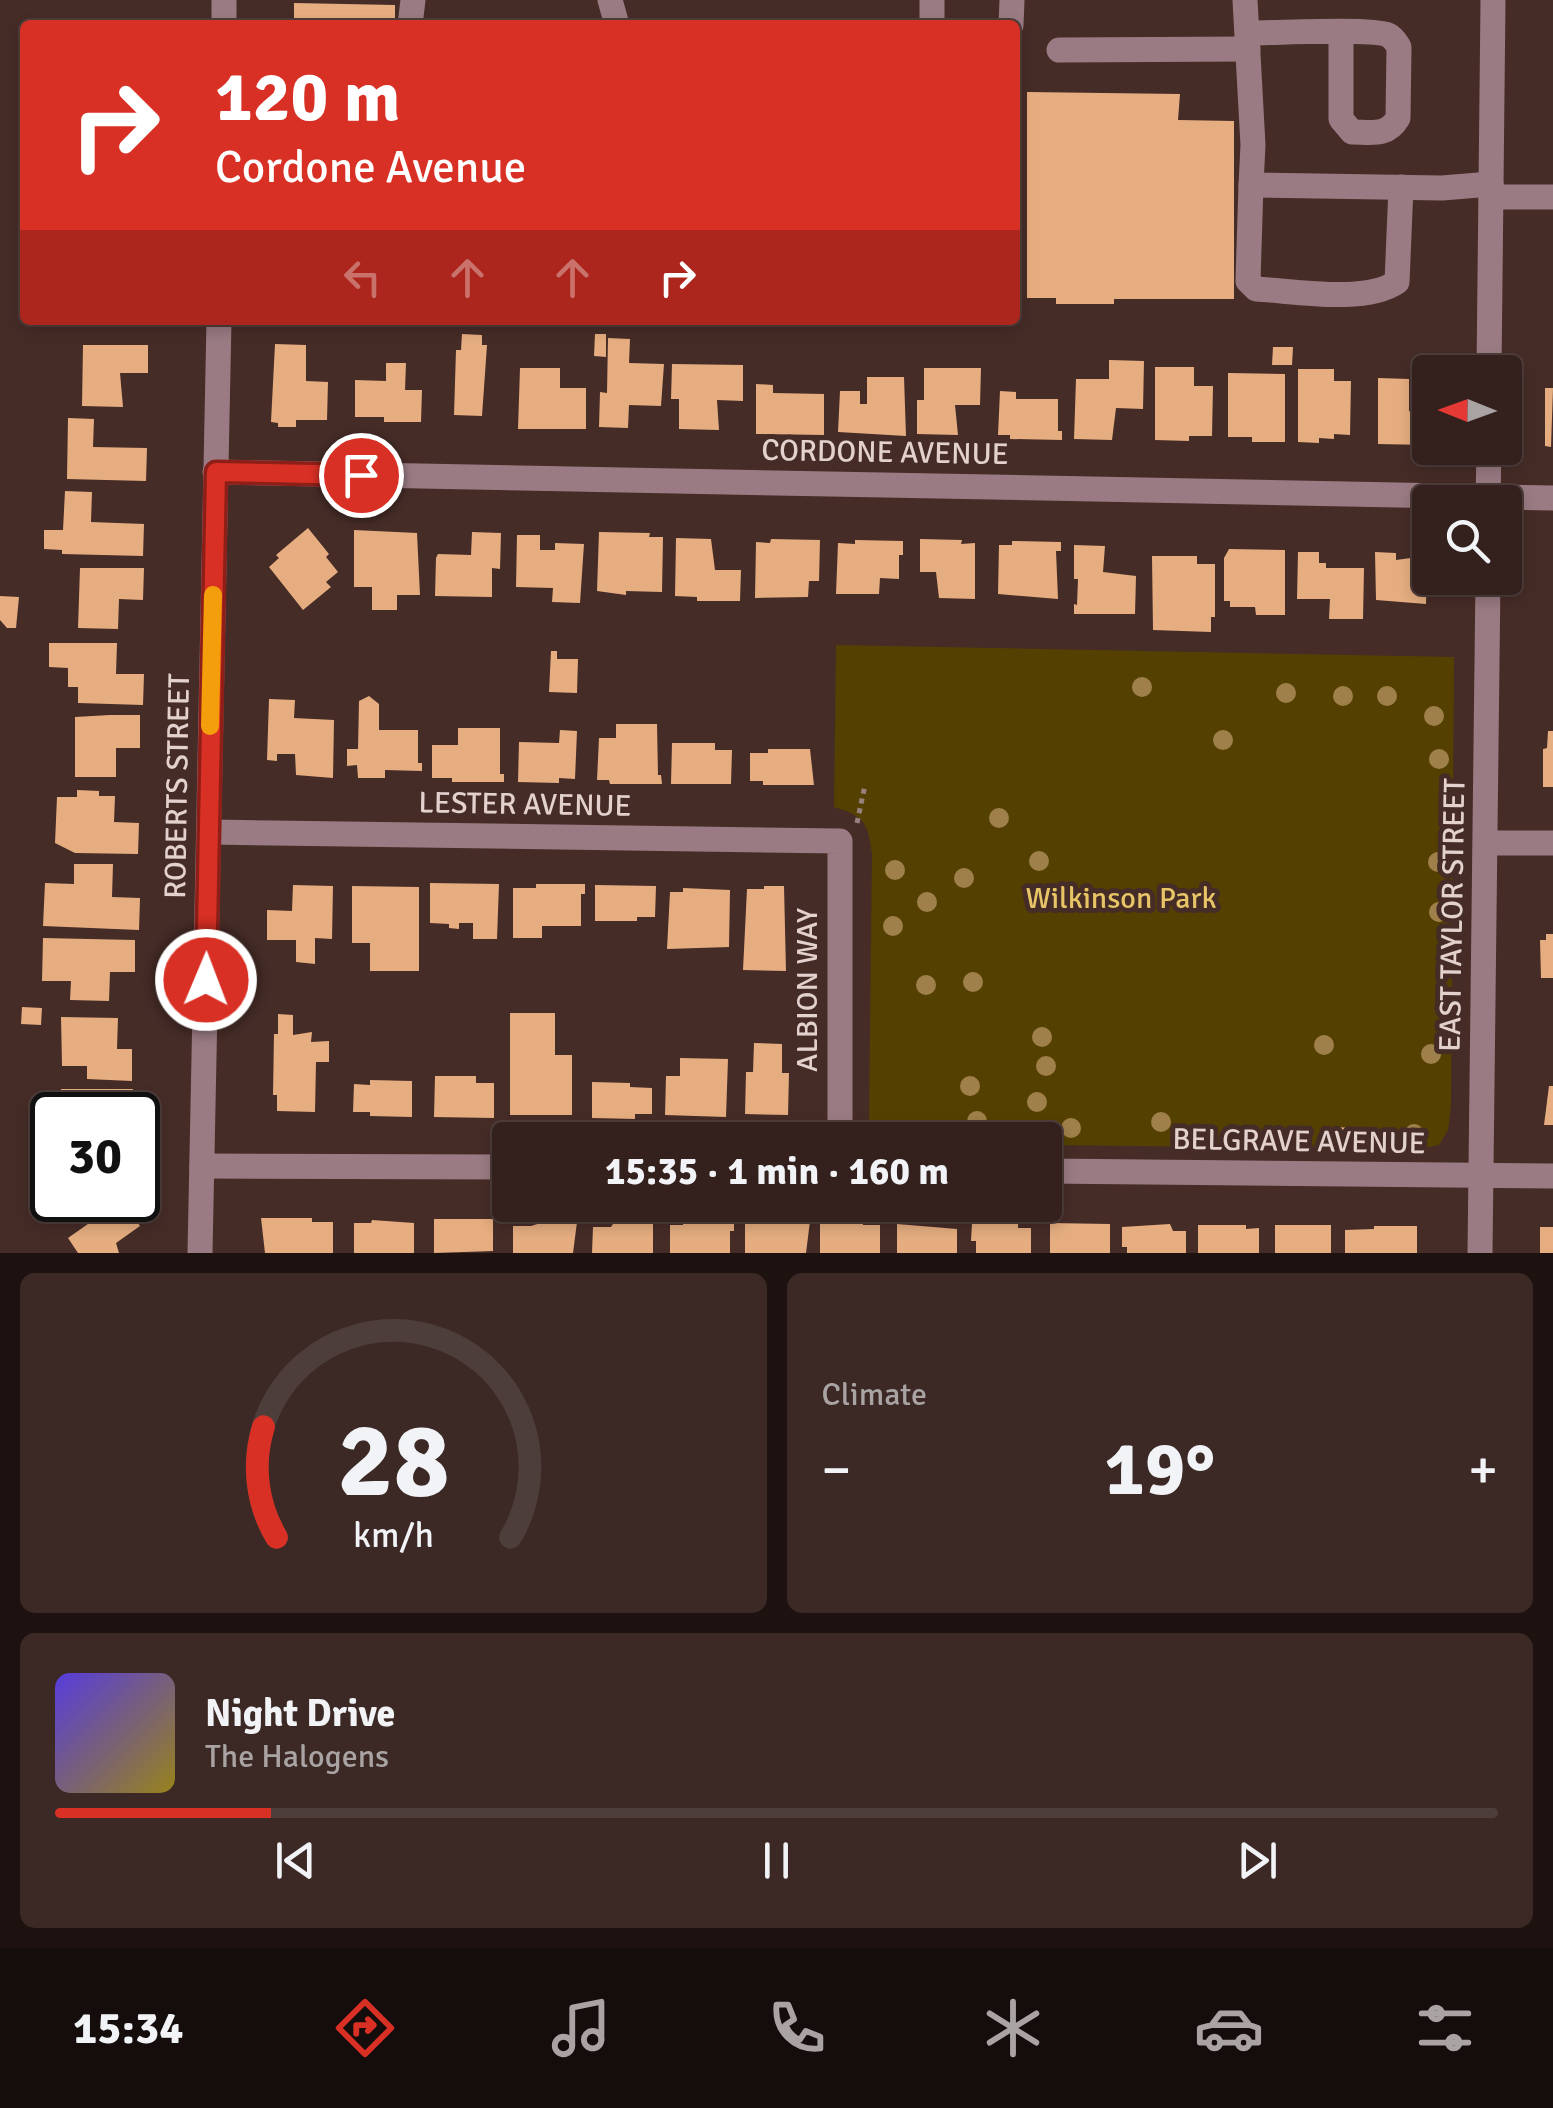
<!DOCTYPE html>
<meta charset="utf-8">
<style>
:root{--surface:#34211d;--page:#3c2926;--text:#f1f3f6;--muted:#a9a3a4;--line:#4e3e3b;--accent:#d93025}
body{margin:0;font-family:Signika,sans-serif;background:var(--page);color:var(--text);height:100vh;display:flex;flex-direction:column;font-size:38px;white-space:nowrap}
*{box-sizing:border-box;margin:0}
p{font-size:32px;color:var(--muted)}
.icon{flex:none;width:55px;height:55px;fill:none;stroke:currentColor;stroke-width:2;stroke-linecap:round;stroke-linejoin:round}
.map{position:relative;height:1253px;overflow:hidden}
.panel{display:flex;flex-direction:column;gap:20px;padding:20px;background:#1d1210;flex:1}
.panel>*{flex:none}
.guide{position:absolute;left:20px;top:20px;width:1000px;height:305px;border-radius:10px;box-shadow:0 5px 15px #0003,0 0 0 2px var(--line);background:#d93025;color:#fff;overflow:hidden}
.needle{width:65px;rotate:271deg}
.buttons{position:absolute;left:1412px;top:355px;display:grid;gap:20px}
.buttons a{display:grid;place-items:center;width:110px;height:110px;border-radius:10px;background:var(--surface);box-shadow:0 5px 15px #0003,0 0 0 2px var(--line);font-size:50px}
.speed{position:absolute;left:30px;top:1092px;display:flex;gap:20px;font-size:50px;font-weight:700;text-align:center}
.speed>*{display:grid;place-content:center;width:130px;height:130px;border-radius:50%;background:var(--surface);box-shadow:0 5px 15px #0003,0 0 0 2px var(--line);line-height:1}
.speed .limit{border:5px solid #111;border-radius:15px;background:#fff;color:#111}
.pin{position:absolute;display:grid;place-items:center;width:85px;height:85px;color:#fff;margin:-42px;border:5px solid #fff;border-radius:50%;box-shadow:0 2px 10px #0007}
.me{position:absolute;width:110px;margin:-55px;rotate:1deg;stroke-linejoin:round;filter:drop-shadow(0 0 8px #0008)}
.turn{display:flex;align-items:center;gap:35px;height:210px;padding:0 30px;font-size:45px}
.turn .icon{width:130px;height:130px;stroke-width:2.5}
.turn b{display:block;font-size:70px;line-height:85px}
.lanes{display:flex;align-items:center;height:95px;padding:0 30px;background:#0003;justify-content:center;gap:50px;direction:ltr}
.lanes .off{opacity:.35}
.big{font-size:75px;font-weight:700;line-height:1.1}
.panel .widget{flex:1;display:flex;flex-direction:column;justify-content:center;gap:15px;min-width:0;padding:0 35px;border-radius:15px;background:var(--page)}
.panel .dial{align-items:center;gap:0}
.dial svg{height:260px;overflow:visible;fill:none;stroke:var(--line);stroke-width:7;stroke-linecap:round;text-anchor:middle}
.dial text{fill:var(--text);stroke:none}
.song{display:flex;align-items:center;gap:30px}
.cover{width:120px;height:120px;border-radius:15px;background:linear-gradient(135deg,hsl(250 70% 55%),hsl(50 70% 35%))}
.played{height:10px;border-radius:5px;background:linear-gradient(90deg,var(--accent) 15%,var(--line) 15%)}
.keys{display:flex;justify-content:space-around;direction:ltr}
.heat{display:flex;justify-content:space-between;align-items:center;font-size:55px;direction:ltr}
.panel .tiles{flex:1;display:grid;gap:20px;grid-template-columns:1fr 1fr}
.widget:last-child{grid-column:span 2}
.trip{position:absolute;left:492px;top:1122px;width:570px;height:100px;border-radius:10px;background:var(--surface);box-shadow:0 5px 15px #0003,0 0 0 2px var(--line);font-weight:700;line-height:100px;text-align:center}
.dock{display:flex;height:160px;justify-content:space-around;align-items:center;background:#150d0c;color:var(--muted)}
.dock .icon{width:70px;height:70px}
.dock .on{color:var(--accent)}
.dock b{font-size:45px;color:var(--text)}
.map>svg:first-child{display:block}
.green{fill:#544101}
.building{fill:#e6ae80}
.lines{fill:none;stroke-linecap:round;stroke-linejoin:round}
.path{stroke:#97817d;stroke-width:5;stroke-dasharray:5 5;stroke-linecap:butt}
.minor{stroke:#9a7b83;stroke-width:25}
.tree{fill:#9f804a}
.route-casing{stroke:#8d1f18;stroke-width:25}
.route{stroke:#d93025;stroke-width:18}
.slow{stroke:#f59e0b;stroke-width:18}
.labels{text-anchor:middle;stroke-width:10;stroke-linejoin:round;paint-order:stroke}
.street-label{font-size:30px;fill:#e3d1ce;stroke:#462c27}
.park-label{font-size:30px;fill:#e7c567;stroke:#462c27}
</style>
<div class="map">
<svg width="1553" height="1253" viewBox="0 0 1553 1253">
<rect width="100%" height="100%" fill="#462c27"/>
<path class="green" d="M836 645 1454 657 1451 1105 1448 1130 1439 1145 1420 1149 1045 1145V1140L878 1139 871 1130 869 1120 872 854C868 823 865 816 834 807Z"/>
<g class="building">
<polygon points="294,3 395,5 395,25 294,25"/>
<polygon points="1027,92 1180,94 1178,120 1234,121 1234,299 1114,299 1114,304 1056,304 1056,298 1027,298"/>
<polygon points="462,334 482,335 482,345 487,345 482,416 454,415 456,350 461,350"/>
<polygon points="595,334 606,334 606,357 594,356"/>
<polygon points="608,338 630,339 629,363 664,364 661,406 629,405 628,428 599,427 600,392 607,393"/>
<polygon points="275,344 306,345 306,381 328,382 327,420 296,420 296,427 278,427 278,423 271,422"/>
<polygon points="83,345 148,345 148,373 120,373 123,407 82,406"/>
<polygon points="1273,347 1293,347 1292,365 1272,365"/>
<polygon points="1109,360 1144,361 1143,409 1116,408 1112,440 1074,439 1076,379 1109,379"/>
<polygon points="386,363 406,363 405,390 422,390 421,422 384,422 384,417 355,417 355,380 386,381"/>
<polygon points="672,364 743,365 743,401 717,400 719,430 679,429 679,399 671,399"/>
<polygon points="1155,367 1194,367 1194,386 1213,386 1212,436 1189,436 1189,441 1155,440"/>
<polygon points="520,368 560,368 560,388 586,388 586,429 518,429"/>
<polygon points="924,368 981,368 980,405 955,405 958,435 917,434 917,400 924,400"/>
<polygon points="1298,369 1334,369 1334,381 1351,381 1350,435 1334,434 1334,439 1319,438 1319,443 1298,442"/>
<polygon points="1228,373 1285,374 1285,442 1252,442 1252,437 1228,437"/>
<polygon points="867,377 904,377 906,436 838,432 840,391 860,391 860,404 867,404"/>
<polygon points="1378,378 1409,379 1409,411 1414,414 1414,422 1426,422 1426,445 1378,444"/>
<polygon points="756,384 773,385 773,393 824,394 824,435 756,434"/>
<polygon points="1545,388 1553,388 1551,447 1545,446"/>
<polygon points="1000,391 1016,392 1016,399 1058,399 1058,431 1062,431 1062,440 1010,439 1010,435 998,435"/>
<polygon points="68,418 94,419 93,447 147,448 146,481 67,479"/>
<polygon points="65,491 92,492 91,522 144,524 143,556 62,554 62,550 44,549 44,530 63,530"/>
<polygon points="308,528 329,554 326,557 338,572 326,582 331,587 303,610 269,567 279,558 276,555"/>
<polygon points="354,530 417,533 420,595 397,595 397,610 372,610 372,587 354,587"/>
<polygon points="472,532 501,533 500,569 492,568 492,597 435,596 436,558 438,554 471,555"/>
<polygon points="599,532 650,533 649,537 663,537 662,592 626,591 626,595 597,591"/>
<polygon points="517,535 540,535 540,550 555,550 555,543 584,544 580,603 552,602 553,588 516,587"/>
<polygon points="676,538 711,539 715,570 741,570 740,601 697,601 697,597 675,596"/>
<polygon points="771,539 820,540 819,581 809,581 808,597 755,598 756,542 770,543"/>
<polygon points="920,539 962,540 961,544 975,543 975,599 939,598 936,572 920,572"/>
<polygon points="855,540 903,541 903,555 899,555 899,579 880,578 879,594 836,594 838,543 855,544"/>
<polygon points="1012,541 1061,542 1061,551 1056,551 1058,599 998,594 999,545 1012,545"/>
<polygon points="1074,545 1105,546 1103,572 1136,576 1135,614 1074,614 1074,604 1077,605 1078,579 1074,579"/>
<polygon points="1229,549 1285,550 1285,615 1256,615 1255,607 1230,607 1230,601 1224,601 1224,558"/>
<polygon points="1298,552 1319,552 1319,563 1326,563 1326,568 1364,568 1363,619 1329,619 1330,599 1297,599"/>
<polygon points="1375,552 1396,553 1396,560 1411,558 1411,560 1427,561 1426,604 1376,600"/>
<polygon points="1152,556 1197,556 1197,564 1215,564 1215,617 1211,617 1211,632 1153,630"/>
<polygon points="80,568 144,568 143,600 119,599 118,629 78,628"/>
<polygon points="0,596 19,597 16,628 7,628 0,620"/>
<polygon points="49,643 117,643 116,674 144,674 143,705 78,703 78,687 68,687 68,668 49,667"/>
<polygon points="551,651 557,651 557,659 578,659 577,693 549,692"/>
<polygon points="369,696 379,704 379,730 418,730 418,763 422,763 422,771 385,770 385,778 358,778 357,765 347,766 347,749 358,749 359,701"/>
<polygon points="269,699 295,700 294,718 334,720 333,778 296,775 295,754 277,754 277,761 267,760"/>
<polygon points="110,715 140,715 140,748 116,748 116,777 75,777 75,717"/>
<polygon points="616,724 657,724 658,775 661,775 662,784 610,784 609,780 597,780 599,738 616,738"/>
<polygon points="458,728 500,728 500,774 504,774 504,782 452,782 452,778 432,778 432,745 458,745"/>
<polygon points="560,730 577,731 575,779 559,778 559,783 518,782 519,742 559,743"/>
<polygon points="1548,731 1553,731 1553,787 1543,787 1543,749 1547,748"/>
<polygon points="672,743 715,743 715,750 732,750 731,784 671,784"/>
<polygon points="768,749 810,749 814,785 763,785 763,781 750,781 750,753 768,753"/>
<polygon points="77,790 99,791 99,796 115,796 114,822 139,823 138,854 75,853 55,843 57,797 77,797"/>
<polygon points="74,864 113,864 112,897 140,898 139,930 43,926 45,883 74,884"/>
<polygon points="430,883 499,884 497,939 473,939 473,923 459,923 459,929 449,928 449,924 430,923"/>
<polygon points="536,884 585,884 585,894 581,894 581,926 542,926 542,938 513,938 513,888 536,888"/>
<polygon points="293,885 333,886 332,939 315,938 315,964 296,962 296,940 267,940 267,910 292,911"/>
<polygon points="595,885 656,886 655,917 637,917 637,921 595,921"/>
<polygon points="352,886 419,887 419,971 370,971 370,943 352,943"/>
<polygon points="764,886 784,886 786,971 743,970 747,889 764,889"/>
<polygon points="683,888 730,890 729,947 667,949 670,892 683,892"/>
<polygon points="1546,934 1553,934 1553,978 1541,978 1540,940 1546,940"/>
<polygon points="43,938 135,940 135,972 110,972 109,1001 70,1000 71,981 42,981"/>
<polygon points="22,1007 42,1008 41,1025 21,1024"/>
<polygon points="510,1013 555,1013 555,1055 572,1055 572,1115 510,1115"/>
<polygon points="278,1014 293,1015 293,1035 312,1032 311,1042 329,1041 329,1062 316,1062 315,1112 277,1111 277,1095 273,1095 274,1034 278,1034"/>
<polygon points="61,1017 118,1018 117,1049 132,1049 132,1081 87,1079 87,1066 62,1066"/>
<polygon points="754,1043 782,1044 782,1073 789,1073 788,1115 745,1114 746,1072 753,1072"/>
<polygon points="680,1058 728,1059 726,1117 665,1115 666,1076 680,1076"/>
<polygon points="435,1076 476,1076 476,1083 494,1083 494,1118 434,1117"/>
<polygon points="370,1080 412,1081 412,1117 370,1116 370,1112 353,1112 354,1084 370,1085"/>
<polygon points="592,1082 630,1083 630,1087 652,1088 652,1114 635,1114 635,1119 592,1118"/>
<polygon points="1549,1086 1553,1086 1553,1125 1544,1125"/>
<polygon points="61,1089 133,1089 132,1115 61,1115"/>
<polygon points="1328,1127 1363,1128 1363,1144 1327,1143"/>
<polygon points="52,1168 52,1200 32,1201 31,1169"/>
<polygon points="122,1200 140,1226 116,1243 119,1253 78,1253 68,1238"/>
<polygon points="261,1218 312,1218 312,1222 333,1222 333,1253 265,1253"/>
<polygon points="434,1219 493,1219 493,1251 434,1253"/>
<polygon points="372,1220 414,1223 414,1253 354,1253 354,1223 371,1223"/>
<polygon points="683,1220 734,1221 734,1231 730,1231 730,1253 670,1253 670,1225 683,1225"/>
<polygon points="615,1221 653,1223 653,1253 592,1253 593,1227 611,1227"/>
<polygon points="745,1221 810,1221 806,1253 745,1253"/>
<polygon points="863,1221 863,1225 880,1225 880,1253 820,1253 820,1222"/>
<polygon points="544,1222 577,1222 573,1253 513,1253 513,1226 531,1226"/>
<polygon points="972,1223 1018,1223 1018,1228 1031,1228 1031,1253 976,1253 976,1241 971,1241"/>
<polygon points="1050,1223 1110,1224 1110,1253 1050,1253"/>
<polygon points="897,1224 957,1229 957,1253 897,1253"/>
<polygon points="1170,1224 1173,1231 1186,1231 1186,1253 1127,1253 1127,1247 1122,1247 1122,1227"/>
<polygon points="1198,1225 1246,1225 1246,1229 1259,1228 1259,1253 1198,1253"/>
<rect x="1275" y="1225" width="56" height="28"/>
<polygon points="1374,1226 1417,1226 1417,1253 1345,1253 1345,1230 1374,1229"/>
<rect x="1540" y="1227" width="13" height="26"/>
</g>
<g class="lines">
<polyline class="path" points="857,823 865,785"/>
<g class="minor">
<polyline points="610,0 617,25"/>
<polyline points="1245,0 1253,145 1251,185 1442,188 1491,184"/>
<polyline points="224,25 224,0"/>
<polyline points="410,25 413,0"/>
<polyline points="932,25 932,0"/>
<polyline points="1011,25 1012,0"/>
<path d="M1248 33C1273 33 1371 28 1388 35 1394 38 1395 41 1399 47L1398 118C1387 137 1371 132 1352 132L1341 119V33"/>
<polyline points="1059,50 1248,49"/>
<path d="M1251 185 1248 281 1256 289C1295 291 1365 304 1397 282L1401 187"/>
<polyline points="1491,197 1553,197"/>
<polyline points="1489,372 1493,0"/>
<polyline points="215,472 1553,498"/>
<polyline points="1488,502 1489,448"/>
<polyline points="210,832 840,841 840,1140"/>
<polyline points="1486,843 1553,843"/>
<polyline points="202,1166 510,1167"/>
<polyline points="1045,1171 1553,1176"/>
<polyline points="200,1253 219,320"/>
<polyline points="1480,1253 1488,578"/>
</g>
</g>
<g class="tree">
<circle cx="1142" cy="687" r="10"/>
<circle cx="1286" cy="693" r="10"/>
<circle cx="1343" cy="696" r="10"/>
<circle cx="1387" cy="696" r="10"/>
<circle cx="1434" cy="716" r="10"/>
<circle cx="1223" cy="740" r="10"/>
<circle cx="1439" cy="759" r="10"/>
<circle cx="999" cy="818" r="10"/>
<circle cx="1039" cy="861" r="10"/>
<circle cx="1438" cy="862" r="10"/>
<circle cx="895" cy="870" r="10"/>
<circle cx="964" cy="878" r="10"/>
<circle cx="927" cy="902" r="10"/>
<circle cx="1439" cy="912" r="10"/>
<circle cx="893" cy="926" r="10"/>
<circle cx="973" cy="982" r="10"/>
<circle cx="926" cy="985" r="10"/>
<circle cx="1042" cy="1037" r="10"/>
<circle cx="1324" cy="1045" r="10"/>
<circle cx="1431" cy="1054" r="10"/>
<circle cx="1046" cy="1066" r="10"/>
<circle cx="970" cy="1086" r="10"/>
<circle cx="1037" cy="1102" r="10"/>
<circle cx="977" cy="1121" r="10"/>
<circle cx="1161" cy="1122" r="10"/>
<circle cx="1071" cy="1128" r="10"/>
<circle cx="1414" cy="1134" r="10"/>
</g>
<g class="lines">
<defs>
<polyline id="route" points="206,980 216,472 361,475"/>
</defs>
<use href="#route" class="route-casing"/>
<use href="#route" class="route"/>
<polyline class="slow" points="210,726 213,595"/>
</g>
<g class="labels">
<g class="street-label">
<text transform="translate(885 452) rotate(1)" y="10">CORDONE AVENUE</text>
<text transform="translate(177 786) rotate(-89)" y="10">ROBERTS STREET</text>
<text transform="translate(525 804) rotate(1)" y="10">LESTER AVENUE</text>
<text transform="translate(1452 915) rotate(-89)" y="10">EAST TAYLOR STREET</text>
<text transform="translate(807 990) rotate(-90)" y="10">ALBION WAY</text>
<text transform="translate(1299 1141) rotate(1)" y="10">BELGRAVE AVENUE</text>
</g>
<g class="park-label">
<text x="1121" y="908">Wilkinson Park</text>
</g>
</g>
</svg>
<div class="buttons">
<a><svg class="needle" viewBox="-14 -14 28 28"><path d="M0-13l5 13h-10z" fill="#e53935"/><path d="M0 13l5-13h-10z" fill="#a9a3a4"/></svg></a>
<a><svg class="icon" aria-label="search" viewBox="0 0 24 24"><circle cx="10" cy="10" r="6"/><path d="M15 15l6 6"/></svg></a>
</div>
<div class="speed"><div class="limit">30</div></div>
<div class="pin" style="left:361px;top:475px;background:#d93025"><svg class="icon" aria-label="arrive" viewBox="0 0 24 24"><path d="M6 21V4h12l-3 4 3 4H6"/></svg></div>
<svg class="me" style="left:206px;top:980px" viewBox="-20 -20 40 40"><circle r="17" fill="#d93025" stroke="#fff" stroke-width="3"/><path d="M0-11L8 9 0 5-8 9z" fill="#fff"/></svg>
<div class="trip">15:35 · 1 min · 160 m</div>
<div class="guide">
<div class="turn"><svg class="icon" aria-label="right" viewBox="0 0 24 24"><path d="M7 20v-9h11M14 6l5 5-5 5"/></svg><div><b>120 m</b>Cordone Avenue</div></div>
<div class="lanes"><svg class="icon off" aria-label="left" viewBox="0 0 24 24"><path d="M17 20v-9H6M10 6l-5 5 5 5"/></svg><svg class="icon off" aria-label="ahead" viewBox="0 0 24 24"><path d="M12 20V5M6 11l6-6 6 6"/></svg><svg class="icon off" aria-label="ahead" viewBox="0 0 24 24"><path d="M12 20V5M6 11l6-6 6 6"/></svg><svg class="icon" aria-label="right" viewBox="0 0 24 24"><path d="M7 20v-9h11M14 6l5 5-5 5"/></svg></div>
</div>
</div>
<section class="panel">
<div class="tiles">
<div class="widget dial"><svg viewBox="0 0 100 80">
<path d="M14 69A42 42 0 1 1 86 69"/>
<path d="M14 69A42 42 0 0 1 10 35" stroke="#d93025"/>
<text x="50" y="56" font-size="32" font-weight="700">28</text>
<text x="50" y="72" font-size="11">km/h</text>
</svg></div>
<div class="widget"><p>Climate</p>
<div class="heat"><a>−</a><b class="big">19°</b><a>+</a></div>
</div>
<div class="widget">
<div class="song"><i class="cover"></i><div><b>Night Drive</b><p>The Halogens</p></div></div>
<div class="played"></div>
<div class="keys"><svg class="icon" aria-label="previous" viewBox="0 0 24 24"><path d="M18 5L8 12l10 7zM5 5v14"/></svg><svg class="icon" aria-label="pause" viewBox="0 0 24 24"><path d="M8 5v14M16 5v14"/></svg><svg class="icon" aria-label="next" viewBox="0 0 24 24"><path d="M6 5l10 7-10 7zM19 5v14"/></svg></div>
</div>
</div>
</section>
<nav class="dock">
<b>15:34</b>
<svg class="icon on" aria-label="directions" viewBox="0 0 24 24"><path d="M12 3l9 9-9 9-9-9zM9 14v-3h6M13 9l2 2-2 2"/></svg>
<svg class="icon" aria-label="music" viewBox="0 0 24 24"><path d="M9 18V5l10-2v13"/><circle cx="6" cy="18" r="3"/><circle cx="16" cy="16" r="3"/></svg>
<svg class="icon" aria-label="phone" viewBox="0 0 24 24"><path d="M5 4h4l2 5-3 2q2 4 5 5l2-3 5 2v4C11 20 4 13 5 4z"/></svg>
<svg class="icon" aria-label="climate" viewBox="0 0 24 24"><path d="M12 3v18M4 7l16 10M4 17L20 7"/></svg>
<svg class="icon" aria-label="car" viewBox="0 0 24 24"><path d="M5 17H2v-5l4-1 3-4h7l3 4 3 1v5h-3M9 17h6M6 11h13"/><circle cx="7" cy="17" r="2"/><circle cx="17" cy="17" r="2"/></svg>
<svg class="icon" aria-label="filters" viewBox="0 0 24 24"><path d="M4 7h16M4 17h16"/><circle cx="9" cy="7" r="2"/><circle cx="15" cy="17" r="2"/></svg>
</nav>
